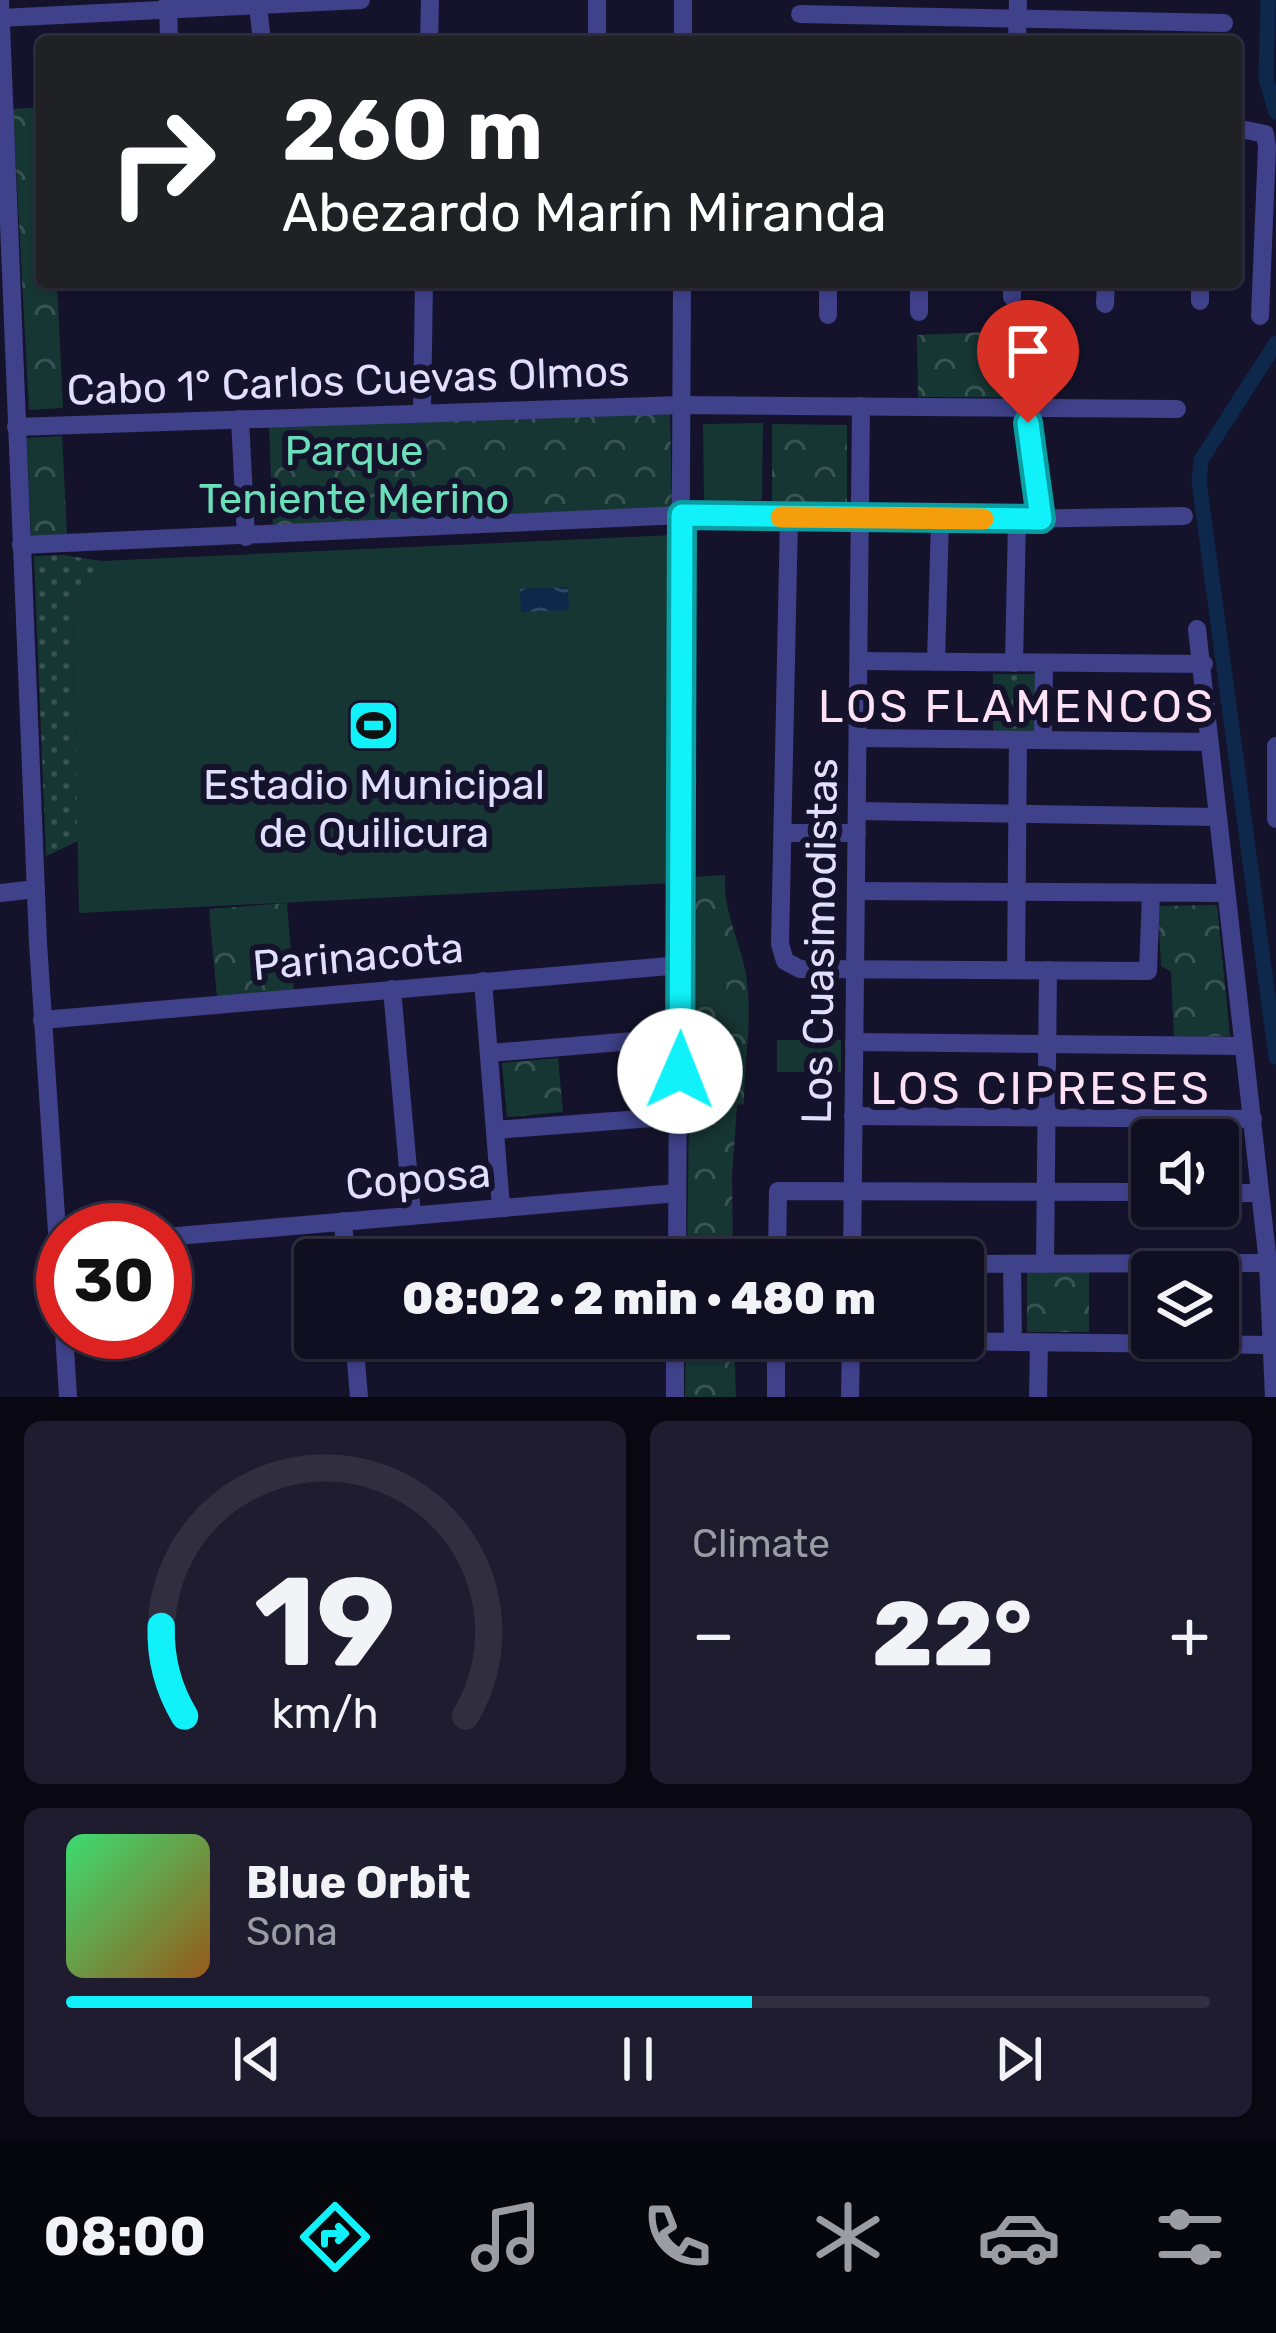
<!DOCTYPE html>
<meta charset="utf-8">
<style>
:root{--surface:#100e21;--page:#1e1c2e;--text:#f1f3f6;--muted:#9c9ca5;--line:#302e3f;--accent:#10f1f9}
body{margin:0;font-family:Rubik,sans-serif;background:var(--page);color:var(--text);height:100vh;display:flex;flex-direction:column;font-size:45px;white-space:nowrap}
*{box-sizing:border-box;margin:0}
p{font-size:39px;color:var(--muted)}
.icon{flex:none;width:66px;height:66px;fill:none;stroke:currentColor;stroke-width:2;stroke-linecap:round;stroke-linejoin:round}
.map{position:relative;height:1397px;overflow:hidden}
.drawer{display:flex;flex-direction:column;gap:24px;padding:24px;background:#090812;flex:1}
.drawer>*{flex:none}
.top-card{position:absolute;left:36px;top:36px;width:1206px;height:252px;border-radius:12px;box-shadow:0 3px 9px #0004,0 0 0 3px var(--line);background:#202124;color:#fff;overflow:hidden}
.controls{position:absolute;left:1131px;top:1119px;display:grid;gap:24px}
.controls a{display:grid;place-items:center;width:108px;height:108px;border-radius:12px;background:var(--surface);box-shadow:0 3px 9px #0004,0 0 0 3px var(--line);font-size:60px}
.speed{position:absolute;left:36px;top:1203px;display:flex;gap:24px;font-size:60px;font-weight:700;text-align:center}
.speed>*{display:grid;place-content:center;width:156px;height:156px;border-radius:50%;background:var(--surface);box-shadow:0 3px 9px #0004,0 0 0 3px var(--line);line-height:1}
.speed .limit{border:18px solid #d22;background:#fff;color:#111}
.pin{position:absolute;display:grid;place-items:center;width:102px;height:102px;color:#fff;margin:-123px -51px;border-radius:50% 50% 50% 0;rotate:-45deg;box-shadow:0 0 12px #0007}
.pin .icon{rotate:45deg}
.me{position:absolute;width:132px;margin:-66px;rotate:1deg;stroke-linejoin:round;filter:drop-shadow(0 0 9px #0008)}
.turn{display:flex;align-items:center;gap:42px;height:252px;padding:0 48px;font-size:54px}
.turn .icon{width:156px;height:156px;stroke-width:2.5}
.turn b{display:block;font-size:84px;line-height:102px}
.big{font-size:90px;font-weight:800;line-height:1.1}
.drawer .tile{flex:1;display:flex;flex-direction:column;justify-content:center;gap:18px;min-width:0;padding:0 42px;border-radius:18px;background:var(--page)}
.drawer .dial{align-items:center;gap:0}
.dial svg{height:312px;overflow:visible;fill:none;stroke:var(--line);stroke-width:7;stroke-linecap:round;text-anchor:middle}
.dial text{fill:var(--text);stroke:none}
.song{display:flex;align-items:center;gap:36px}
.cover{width:144px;height:144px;border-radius:18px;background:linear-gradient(135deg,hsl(140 70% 55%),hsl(30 70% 35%))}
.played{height:12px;border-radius:6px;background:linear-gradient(90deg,var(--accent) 60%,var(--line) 60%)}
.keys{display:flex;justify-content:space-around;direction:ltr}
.heat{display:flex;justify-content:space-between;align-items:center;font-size:66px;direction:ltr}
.drawer .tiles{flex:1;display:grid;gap:24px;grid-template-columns:1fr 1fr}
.tile:last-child{grid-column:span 2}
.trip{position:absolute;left:294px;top:1239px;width:690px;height:120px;border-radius:12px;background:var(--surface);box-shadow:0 3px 9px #0004,0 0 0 3px var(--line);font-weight:800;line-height:120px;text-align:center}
.tabs{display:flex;height:192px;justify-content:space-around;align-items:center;background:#06060d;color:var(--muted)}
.tabs .icon{width:84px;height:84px}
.tabs .selected{color:var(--accent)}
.tabs b{font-size:54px;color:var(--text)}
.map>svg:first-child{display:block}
.grass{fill:url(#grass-dots)}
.forest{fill:url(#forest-crowns)}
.pitch{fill:#163633}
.water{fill:url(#water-waves)}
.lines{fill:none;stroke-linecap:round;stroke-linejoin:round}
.canal{stroke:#0d284b;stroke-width:15}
.minor{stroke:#3f418a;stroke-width:18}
.route-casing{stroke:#0a9da2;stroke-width:30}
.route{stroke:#10f1f9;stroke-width:21}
.slow{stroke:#f59e0b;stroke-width:21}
.labels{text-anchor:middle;stroke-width:12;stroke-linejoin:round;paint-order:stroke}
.street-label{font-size:42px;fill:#e0dffe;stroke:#15132c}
.park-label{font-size:42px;fill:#6adfba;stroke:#15132c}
.poi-label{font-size:42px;fill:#e0dffe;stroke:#15132c}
.neighbourhood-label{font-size:45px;letter-spacing:3px;fill:#fee1f5;stroke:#15132c}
</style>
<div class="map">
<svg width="1276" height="1397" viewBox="0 0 1276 1397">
<defs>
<pattern id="grass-dots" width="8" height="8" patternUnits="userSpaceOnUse" patternTransform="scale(3)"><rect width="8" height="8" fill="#163633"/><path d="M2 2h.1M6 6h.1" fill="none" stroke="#385352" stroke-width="1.8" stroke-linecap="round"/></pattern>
<pattern id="forest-crowns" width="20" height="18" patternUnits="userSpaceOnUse" patternTransform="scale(3)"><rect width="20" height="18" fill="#163633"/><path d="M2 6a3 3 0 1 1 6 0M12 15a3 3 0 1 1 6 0" fill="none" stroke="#385352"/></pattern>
<pattern id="water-waves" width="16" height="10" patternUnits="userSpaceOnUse" patternTransform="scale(3)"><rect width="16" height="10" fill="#0d284b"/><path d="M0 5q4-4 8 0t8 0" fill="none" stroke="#304766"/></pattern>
</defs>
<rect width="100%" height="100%" fill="#15132c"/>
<g class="grass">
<polygon points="63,555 102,561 73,610 78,841 46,856 34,556"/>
<polygon points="993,674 1036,674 1036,735 993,734"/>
</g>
<g class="forest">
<polygon points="42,107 42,282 57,282 63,408 29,410 13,109"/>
<polygon points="1014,331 1026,397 918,397 917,335"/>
<polygon points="670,414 672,512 273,528 269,427"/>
<polygon points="772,424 847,425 847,509 772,508"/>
<polygon points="62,436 67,534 31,536 27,438"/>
<path d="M725 875C723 909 738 937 745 969 754 1015 744 1059 744 1104L737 1105 732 1175 733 1260H687L692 877Z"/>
<polygon points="287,903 294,991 217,997 209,909"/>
<polygon points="1217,905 1230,1036 1174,1038 1171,972 1161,966 1158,906"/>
<polygon points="558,1058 563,1112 507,1117 502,1063"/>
<rect x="1027" y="1270" width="62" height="62"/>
<polygon points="686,1338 734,1338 736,1397 685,1397"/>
</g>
<g class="pitch">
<polygon points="763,423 762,500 704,502 703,424"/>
<polygon points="673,535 673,883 79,913 73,609 102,561"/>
<polygon points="274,908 276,940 219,942 217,913"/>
<polygon points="725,947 727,1005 694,1007 692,949"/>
<rect x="777" y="1040" width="64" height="32"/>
</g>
<polygon class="water" points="568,587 569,610 521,612 520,589"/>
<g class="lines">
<g class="canal">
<polyline points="1268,0 1266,79 1276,112"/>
<polyline points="1276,343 1201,460 1199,481 1276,1057"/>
</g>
<g class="minor">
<polyline points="0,0 38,943 63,1323"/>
<polyline points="168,0 169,42"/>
<polyline points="258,5 262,42"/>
<polyline points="800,14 1224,23"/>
<polyline points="0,18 361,0"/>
<polyline points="429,42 430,0"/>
<polyline points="597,42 597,0"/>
<polyline points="683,42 683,0"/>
<polyline points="1017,42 1018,0"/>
<polyline points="1236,128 1265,134 1267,147 1260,316"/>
<polyline points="1012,297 1012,282"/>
<polyline points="1200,301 1200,282"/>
<polyline points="1105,304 1106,282"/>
<polyline points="919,312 919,282"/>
<polyline points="828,315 828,282"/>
<polyline points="1026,408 1041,519"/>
<polyline points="422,411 424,282"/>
<polyline points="240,419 246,537"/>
<polyline points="16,427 682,405 1177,409"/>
<polyline points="789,517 780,944 785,961 800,969 1148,971 1151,893"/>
<polyline points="21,545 682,515 1017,519 1184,516"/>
<polyline points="1197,629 1268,1263 1274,1397"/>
<polyline points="859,661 1204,664"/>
<polyline points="936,662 940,519"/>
<polyline points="1014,663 1017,519"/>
<polyline points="858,738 1209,742"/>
<polyline points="1043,740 1044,663"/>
<polyline points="1276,746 1276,819"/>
<polyline points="857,811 1217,817"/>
<polyline points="784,833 857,833"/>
<polyline points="856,891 1225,893"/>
<polyline points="0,893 36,889"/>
<polyline points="1016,970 1018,740"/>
<polyline points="483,981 501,1207"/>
<polyline points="392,989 412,1214"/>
<polyline points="42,1020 681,965"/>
<polyline points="854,1042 1243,1046"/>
<polyline points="489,1053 681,1037"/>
<polyline points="853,1116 1253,1119"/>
<polyline points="495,1130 679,1116"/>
<polyline points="1218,1193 1260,1193"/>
<polyline points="343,1221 346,1260"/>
<polyline points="165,1237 677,1193"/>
<polyline points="677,1260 682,282"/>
<polyline points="777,1260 778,1191 1152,1192"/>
<polyline points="852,1260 861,406"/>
<polyline points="963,1264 1268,1263"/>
<polyline points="1012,1264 1013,1341"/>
<polyline points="1045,1264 1048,970"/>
<polyline points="64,1332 68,1397"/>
<polyline points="354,1338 359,1397"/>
<polyline points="851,1340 1272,1345"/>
<polyline points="675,1397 675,1338"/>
<polyline points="776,1397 776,1338"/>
<polyline points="850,1397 851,1338"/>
<polyline points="1038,1397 1039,1342"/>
</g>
</g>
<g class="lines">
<defs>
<polyline id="route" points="680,1071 682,515 1041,519 1028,423"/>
</defs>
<use href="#route" class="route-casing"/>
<use href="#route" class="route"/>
<polyline class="slow" points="781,517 983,519"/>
</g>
<defs>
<symbol id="stadium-square" viewBox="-11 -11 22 22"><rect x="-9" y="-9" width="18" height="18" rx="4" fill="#10f1f9" stroke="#15132c"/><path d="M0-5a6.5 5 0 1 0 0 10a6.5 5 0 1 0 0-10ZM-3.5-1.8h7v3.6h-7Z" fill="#111"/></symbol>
</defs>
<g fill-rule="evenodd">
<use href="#stadium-square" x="344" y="696" width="59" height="59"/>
</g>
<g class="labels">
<g class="street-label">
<text transform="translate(348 380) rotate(-2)" y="15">Cabo 1° Carlos Cuevas Olmos</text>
<text transform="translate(819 941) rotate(-89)" y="15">Los Cuasimodistas</text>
<text transform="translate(358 956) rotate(-5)" y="15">Parinacota</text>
<text transform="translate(418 1178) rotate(-5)" y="15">Coposa</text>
</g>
<g class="park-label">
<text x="354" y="465">Parque<tspan x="354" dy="48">Teniente Merino</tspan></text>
</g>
<g class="poi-label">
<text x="374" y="799">Estadio Municipal<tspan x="374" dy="48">de Quilicura</tspan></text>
</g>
<g class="neighbourhood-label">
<text x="1017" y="722">LOS FLAMENCOS</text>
<text x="1041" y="1104">LOS CIPRESES</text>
</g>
</g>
</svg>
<div class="controls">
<a><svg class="icon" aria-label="sound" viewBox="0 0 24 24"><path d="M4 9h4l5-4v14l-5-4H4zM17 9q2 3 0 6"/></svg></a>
<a><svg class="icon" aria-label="layers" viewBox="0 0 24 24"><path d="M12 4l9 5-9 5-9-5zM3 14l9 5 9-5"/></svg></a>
</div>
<div class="speed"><div class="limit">30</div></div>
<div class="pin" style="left:1028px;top:423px;background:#d93025"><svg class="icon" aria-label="arrive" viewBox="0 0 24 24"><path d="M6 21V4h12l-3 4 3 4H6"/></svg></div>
<svg class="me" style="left:680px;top:1071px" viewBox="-20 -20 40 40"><circle r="19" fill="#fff"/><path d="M0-13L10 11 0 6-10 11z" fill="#10f1f9"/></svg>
<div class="trip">08:02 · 2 min · 480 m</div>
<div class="top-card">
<div class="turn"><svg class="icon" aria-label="right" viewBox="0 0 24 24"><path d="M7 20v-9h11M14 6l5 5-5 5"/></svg><div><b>260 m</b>Abezardo Marín Miranda</div></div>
</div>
</div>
<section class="drawer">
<div class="tiles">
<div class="tile dial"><svg viewBox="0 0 100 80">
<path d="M14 69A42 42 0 1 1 86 69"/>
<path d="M14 69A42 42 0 0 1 8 46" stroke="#10f1f9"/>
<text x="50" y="56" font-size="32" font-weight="700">19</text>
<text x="50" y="72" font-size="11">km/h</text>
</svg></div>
<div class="tile"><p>Climate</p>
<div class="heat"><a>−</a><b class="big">22°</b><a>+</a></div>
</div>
<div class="tile">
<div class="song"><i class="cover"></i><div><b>Blue Orbit</b><p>Sona</p></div></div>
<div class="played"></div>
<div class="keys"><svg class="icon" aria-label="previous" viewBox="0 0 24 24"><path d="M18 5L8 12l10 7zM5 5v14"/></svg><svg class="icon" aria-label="pause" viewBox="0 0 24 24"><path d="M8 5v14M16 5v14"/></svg><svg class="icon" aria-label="next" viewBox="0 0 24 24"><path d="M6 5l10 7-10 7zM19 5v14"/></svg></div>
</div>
</div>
</section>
<nav class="tabs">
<b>08:00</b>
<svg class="icon selected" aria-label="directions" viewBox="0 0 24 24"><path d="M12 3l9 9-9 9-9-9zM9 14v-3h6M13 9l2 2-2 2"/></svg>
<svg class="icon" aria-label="music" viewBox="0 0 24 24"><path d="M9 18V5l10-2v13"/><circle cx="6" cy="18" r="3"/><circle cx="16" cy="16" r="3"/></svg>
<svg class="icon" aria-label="phone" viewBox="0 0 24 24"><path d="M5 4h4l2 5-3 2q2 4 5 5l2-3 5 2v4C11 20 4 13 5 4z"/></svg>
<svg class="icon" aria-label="climate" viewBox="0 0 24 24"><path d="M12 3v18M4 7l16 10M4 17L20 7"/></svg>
<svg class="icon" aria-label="car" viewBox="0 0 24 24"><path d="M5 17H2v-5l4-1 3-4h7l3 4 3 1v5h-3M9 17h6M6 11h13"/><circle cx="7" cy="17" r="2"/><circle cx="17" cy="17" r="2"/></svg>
<svg class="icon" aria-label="filters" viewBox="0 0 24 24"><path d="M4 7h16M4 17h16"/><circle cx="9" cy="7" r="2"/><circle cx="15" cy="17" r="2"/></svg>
</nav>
